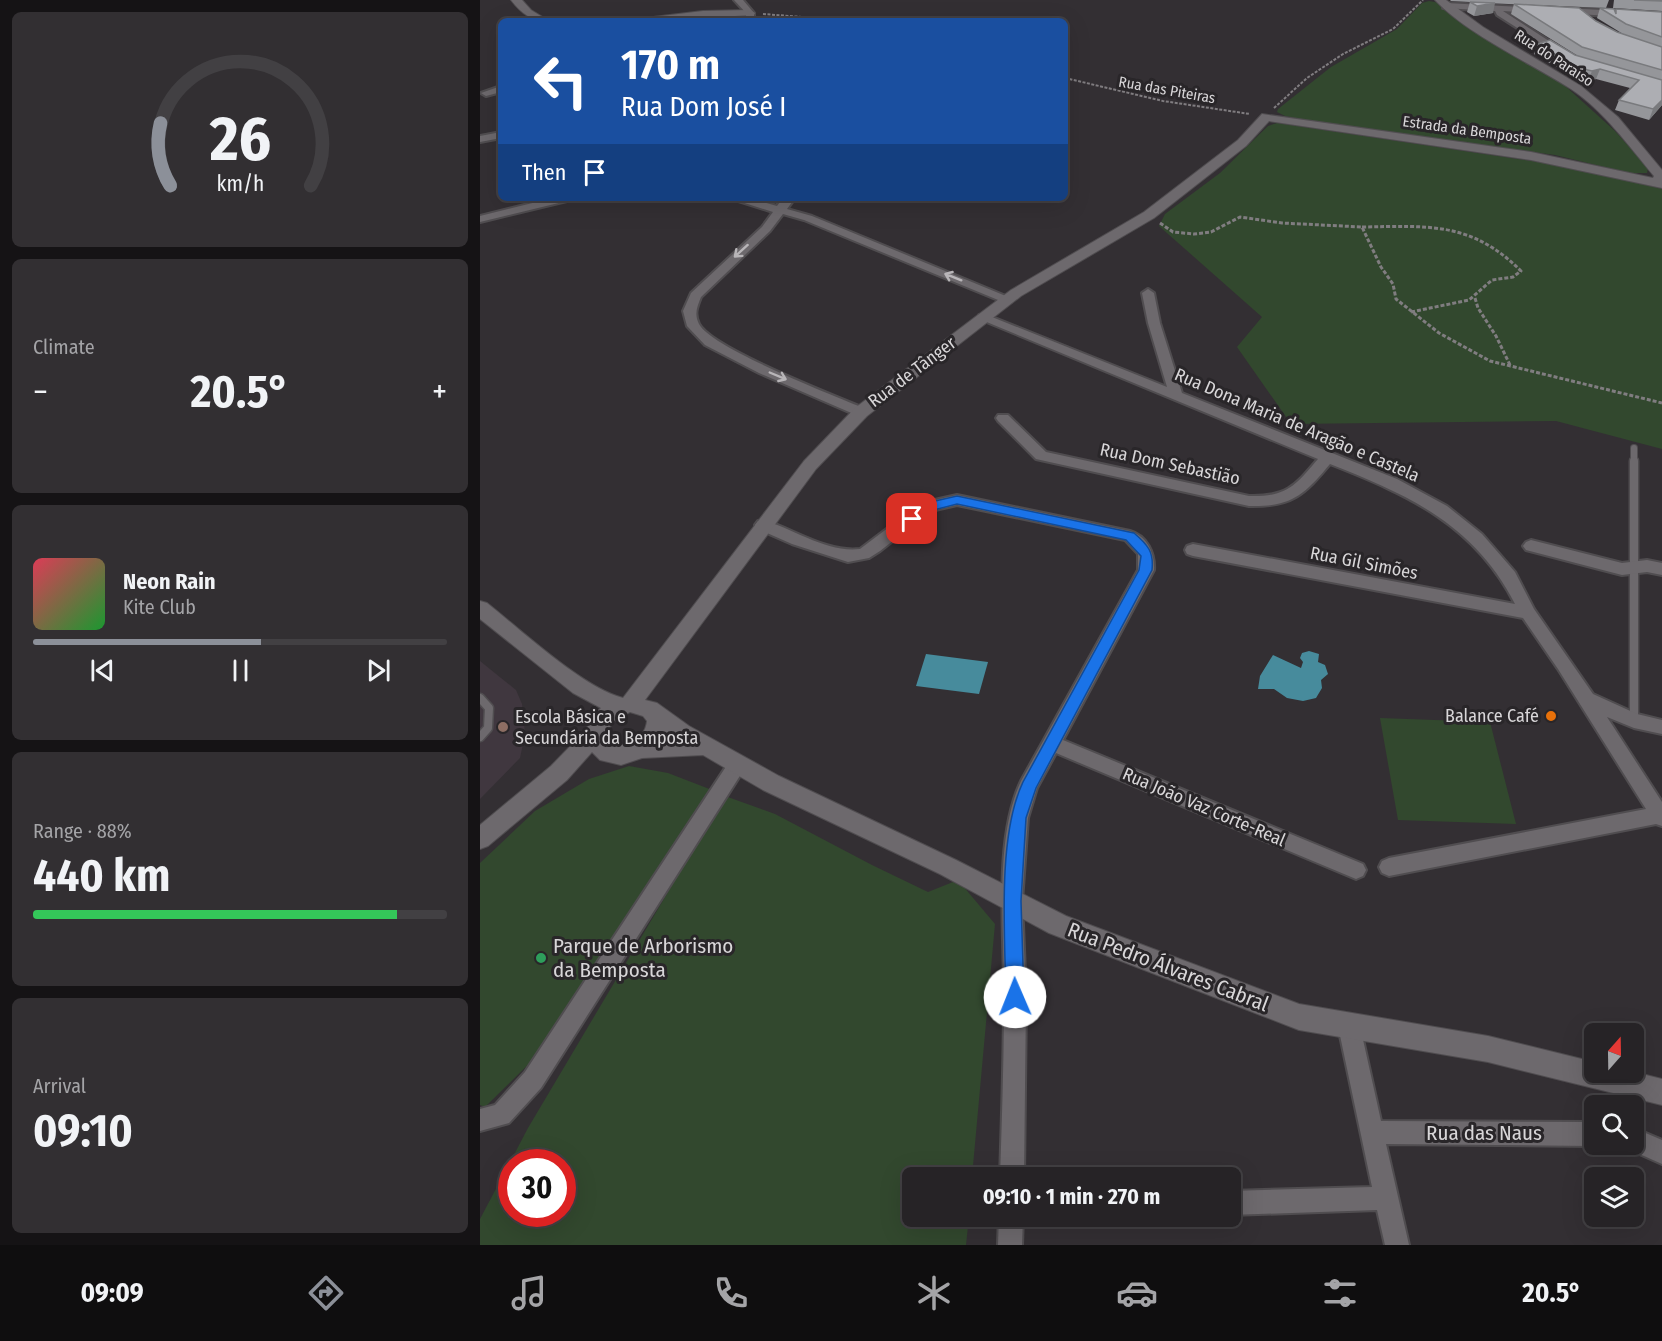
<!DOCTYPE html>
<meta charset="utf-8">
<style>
:root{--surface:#262326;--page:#322f32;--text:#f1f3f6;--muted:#a4a4a7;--line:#424043;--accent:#8c9099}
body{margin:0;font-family:"Fira Sans Condensed",sans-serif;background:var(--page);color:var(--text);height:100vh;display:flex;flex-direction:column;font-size:22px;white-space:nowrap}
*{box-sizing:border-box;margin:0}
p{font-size:20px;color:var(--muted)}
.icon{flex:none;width:33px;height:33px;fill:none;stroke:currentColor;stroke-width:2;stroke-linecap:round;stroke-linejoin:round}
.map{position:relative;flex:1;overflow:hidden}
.panel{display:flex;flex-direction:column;gap:12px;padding:12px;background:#151315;width:480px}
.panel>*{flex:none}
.guide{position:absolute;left:18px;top:18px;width:570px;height:183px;border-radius:9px;box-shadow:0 6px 24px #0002,0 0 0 2px var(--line);background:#1a4fa0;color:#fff;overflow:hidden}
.needle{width:39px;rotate:20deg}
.tools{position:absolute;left:1104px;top:1023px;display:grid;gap:12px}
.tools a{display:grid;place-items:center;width:60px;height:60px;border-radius:9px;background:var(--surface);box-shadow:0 6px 24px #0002,0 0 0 2px var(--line);font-size:30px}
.speed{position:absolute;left:18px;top:1149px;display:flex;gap:12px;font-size:30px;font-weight:700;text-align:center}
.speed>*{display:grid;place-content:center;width:78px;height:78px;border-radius:50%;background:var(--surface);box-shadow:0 6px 24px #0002,0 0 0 2px var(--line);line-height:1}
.speed .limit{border:9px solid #d22;background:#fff;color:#111}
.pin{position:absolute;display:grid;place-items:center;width:51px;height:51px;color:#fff;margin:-26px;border-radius:12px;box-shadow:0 3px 9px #0006}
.me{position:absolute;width:66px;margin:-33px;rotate:359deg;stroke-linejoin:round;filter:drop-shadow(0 0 4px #0008)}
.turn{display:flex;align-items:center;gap:21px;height:126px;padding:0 24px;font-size:27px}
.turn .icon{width:78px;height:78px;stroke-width:2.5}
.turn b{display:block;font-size:42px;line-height:51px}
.then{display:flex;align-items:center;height:57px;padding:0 24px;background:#0003;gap:12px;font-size:22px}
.big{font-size:45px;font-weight:700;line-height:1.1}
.panel .card{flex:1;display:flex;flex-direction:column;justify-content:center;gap:9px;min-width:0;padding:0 21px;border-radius:9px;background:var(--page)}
.panel .dial{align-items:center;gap:0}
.dial svg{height:156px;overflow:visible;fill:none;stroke:var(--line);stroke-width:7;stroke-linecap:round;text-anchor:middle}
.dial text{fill:var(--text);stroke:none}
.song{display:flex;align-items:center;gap:18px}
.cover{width:72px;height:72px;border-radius:9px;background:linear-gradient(135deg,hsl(350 70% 55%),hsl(130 70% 35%))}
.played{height:6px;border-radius:3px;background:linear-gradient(90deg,var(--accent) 55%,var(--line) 55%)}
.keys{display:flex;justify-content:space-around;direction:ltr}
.heat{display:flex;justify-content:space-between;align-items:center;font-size:33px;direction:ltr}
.charge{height:9px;border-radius:4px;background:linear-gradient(90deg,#34c759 88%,var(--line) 0)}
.trip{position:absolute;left:422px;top:1167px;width:339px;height:60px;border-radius:9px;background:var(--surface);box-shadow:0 6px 24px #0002,0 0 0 2px var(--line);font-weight:700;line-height:60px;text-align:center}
.dock{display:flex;height:96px;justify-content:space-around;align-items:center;background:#0f0e0f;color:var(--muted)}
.dock .icon{width:42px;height:42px}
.dock .current{color:var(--accent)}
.dock b{font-size:27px;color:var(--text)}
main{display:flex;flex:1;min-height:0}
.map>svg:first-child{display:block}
.built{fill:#40373f}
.green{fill:#32482e;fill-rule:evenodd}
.water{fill:#478b9c}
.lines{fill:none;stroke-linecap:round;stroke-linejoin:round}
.service-far1-casing{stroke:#504d50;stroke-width:8}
.service-casing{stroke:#504d50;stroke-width:11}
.minor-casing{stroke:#504d50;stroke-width:4}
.tertiary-casing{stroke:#504d50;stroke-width:2}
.path-far2{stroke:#807d80;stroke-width:2;stroke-dasharray:3 1.5;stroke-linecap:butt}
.path-far1{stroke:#807d80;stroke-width:3;stroke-dasharray:4 2;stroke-linecap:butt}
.path{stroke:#807d80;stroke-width:5;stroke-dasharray:6 4;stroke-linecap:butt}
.service-far1{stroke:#6d696d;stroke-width:6}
.service{stroke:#6d696d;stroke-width:8}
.minor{fill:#6d696d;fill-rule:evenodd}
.tertiary{fill:#6d696d;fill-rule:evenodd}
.wall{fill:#95969a}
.shaded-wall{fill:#797a7d}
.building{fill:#adaeb3;stroke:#797a7d;stroke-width:1.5}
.oneway{stroke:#b8b5b8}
.route{fill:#1a73e8;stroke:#114b97;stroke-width:1.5}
.food-dot{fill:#e8710a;stroke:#292629;stroke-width:2}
.education-dot{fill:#8d6e63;stroke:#292629;stroke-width:2}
.leisure-dot{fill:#2e9e5b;stroke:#292629;stroke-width:2}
.labels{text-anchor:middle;stroke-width:6;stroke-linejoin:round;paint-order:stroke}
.far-street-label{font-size:15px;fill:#d8d6d8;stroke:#292629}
.street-label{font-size:18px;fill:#d8d6d8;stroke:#292629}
.poi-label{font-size:18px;fill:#d8d6d8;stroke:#292629;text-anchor:end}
.near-poi-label{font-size:21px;fill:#d8d6d8;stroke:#292629;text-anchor:start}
.near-street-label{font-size:21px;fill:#d8d6d8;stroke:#292629}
</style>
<main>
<section class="panel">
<div class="card dial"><svg viewBox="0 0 100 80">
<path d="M14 69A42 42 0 1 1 86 69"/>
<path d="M14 69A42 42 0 0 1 9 37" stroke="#8c9099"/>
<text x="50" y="56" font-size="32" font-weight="700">26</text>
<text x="50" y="72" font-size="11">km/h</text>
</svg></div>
<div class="card"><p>Climate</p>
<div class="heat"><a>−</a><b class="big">20.5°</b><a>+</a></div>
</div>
<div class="card">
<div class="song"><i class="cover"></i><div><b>Neon Rain</b><p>Kite Club</p></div></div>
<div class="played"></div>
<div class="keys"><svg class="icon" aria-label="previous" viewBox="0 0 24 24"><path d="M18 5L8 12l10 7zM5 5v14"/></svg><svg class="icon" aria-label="pause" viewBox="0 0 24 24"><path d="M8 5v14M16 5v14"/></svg><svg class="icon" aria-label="next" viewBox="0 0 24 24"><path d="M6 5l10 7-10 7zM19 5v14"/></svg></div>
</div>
<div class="card"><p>Range · 88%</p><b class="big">440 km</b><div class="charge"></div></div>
<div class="card"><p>Arrival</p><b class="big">09:10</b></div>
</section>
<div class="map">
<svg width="1182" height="1245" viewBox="0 0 1182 1245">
<rect width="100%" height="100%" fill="#332f33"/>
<polygon class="built" points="0,661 36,690 42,704 45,734 40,758 0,799"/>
<g class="green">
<polygon points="949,1 960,3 1083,84 1135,131 1168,168 1167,173 1149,173 1075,155 840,123 805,116 797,112 798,109 851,67 917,29 942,3"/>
<polygon points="797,123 1092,167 1182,189 1182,449 1076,421 811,424 757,347 782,317 679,226 685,214 740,173 788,126"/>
<polygon points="900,718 1010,722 1036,824 918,820"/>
<polygon points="149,766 188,773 232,790 60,1053 5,1107 0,1105 0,863 55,811 109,779"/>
<path d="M245 796 295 814 392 865 448 892 473 882 483 886 515 924 492 1177 432 1178V1216L489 1217 486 1245H0V1219L48 1128ZM32 1162H82V1214H32Z"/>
</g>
<g class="water">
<polygon points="829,651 839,654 838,662 845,665 848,674 841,680 842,688 836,698 823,701 807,698 794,689 778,689 780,676 793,655 821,668 823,662 820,658 822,653"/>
<polygon points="446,654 508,662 499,694 436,686"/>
</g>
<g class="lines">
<defs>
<polyline id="service-far1" points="1154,448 1154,463"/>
<g id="service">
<polyline points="1154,461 1154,721"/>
<polyline points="0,698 9,708 8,728 0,737"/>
</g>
<g id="minor">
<polygon points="254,0 263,0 274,13 274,21 266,21 266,13"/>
<polygon points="966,3 1058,8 1058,12 1055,13 1023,11 1089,54 1081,56 1017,15 1015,11 963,8 963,4"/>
<polygon points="1083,8 1182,13 1182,19 1080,13 1079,11"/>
<polygon points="21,86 21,92 6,96 1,93"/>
<polygon points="21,132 21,138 0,142 0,136"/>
<polygon points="73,198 93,198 91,200 0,222 0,216"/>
<path d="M249 198H268L297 206 303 198H315L307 209 332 216 533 299 531 302H523L324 220 303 214 290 231 221 297C217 307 214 314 219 324 231 348 355 396 386 409L388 412 381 416 376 415 279 373 225 345 207 326 203 311 211 293 282 227 293 212Z"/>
<path d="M668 289 674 293 680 323 702 393 917 479 967 506 1002 534 1035 572 1054 609 1113 694 1157 714 1182 720V734L1154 728 1127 717 1182 802V826L1176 824 909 876 902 873 899 867 902 861 909 858 1166 809 1078 669 1043 618 713 556 707 554 705 550 707 546 713 544 1035 604C995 525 929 495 850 464 824 495 812 507 769 506L556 459 518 421 516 418 518 415H528L566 452 769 496C807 497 815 486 838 459L497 318 499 315H507L687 387 668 323 662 293Z"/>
<path d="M477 495 650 531C667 536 675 553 674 570L583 740 883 864 886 870 883 876 876 879 576 753 557 788 548 818 542 901 546 997 544 1178H520C522 1118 524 1058 524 999 525 934 513 841 541 781L658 570V554L645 540 477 505 451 511 400 551 389 558 368 562 312 544 278 529 275 525 278 521 283 520C314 529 347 553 380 549L441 503Z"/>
<polygon points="1051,540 1142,563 1167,560 1182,563 1182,575 1167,572 1142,575 1046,550 1043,546 1046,542"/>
<polygon points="257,757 263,759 266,765 263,771 61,1088 29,1123 0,1131 0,1109 15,1105 45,1072 251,759"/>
<polygon points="869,1015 877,1018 880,1026 901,1121 1114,1122 1114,1144 1116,1144 1114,1146 906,1144 929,1245 905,1245 897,1210 750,1215 750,1191 892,1187 858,1026 861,1018"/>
<polygon points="1154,1128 1182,1140 1182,1164 1146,1148 1144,1144 1154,1144"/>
<polygon points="519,1216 543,1216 542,1245 518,1245"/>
</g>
<g id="tertiary">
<path d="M31 0H42L51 10 69 21C51 21 42 14 31 0Z"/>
<path d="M955 0H966L1003 27 1101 86 1138 117 1182 170V188L1051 160 789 121 766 146 674 218 541 296 387 416 336 469 165 700 177 703 209 726 299 776 476 860 586 916 819 1004 1008 1036 1114 1062V1072H1154L1182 1079V1105L1008 1062 819 1030 569 933 460 874 283 790 223 755 162 758 141 765 120 760 112 752 87 780 8 846 0 849V825L71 766 106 730 113 716 121 708 93 693 0 619V601L7 603C41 630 103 688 143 698L324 461 375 408 531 290 664 212 758 140 782 114 1051 152 1173 178 1174 176C1148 145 1124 111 1091 89 1050 63 987 34 955 0ZM150 712 163 716 167 721C165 741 141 753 127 739 127 724 137 718 150 712ZM186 732 195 738 182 739Z"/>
<polygon points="270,10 275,13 274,15 160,21 165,18 223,11"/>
</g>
</defs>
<use href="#service-far1" class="service-far1-casing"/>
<use href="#service" class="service-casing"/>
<use href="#minor" class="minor-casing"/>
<use href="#tertiary" class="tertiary-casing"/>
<g class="path-far2">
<polyline points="283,14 375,21"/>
<polyline points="585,78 683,101 770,114"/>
<polyline points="794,108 827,78 863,54 913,29 943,0"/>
</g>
<g class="path-far1">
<polyline points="680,223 693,232 714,234 731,232 760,217 802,223 882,227 901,267 913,284 916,299 959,333 1010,361 1182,403"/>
<path d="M882 227C947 226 991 221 1041 271L1033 277 1012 280 989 300 931 312"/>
<polyline points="995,298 998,308 1016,336 1031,367"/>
</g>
<polyline class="path" points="1110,1097 1114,1114"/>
<use href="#service-far1" class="service-far1"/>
<use href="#service" class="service"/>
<use href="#minor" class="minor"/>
<use href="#tertiary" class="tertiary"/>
</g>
<g class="wall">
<polygon points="970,0 1129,0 1126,8 1005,3 1013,13 994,16 987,12 990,2 971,1"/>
<polygon points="1134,0 1182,0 1182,11 1133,8"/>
<polygon points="1034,4 1116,21 1137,32 1143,34 1117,18 1120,8 1135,12 1136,9 1182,12 1182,105 1169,120 1135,110 1139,100 1150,88 1116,79 1108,81 1096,78 1054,54 1057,44 1098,56 1031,14"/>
</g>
<g class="shaded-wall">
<polygon points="1015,3 1013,13 994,16 997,6"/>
<polygon points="1120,69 1116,79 1108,81 1112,71"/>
<polygon points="1182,100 1182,105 1169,120 1173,109"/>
</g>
<g class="building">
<polygon points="1154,0 1182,0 1182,1"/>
<polygon points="990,2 1015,3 997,6"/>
<polygon points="1034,4 1099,8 1116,21 1137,32 1182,47 1182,70 1102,47"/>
<polygon points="1120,8 1134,9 1136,14 1136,9 1182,12 1182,37 1146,24"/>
<polygon points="1070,40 1095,55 1182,80 1182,100 1173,109 1139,100 1159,80 1120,69 1112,71 1099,68 1057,44"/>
</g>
<defs><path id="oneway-shaft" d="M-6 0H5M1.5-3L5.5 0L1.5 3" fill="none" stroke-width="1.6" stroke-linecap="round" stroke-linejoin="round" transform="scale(1.5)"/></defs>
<g class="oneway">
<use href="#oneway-shaft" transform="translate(261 251) rotate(138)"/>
<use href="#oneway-shaft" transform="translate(473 277) rotate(-158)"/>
<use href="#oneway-shaft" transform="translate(298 376) rotate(23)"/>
</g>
<path class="route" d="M477 496 654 533C668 545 674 552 672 570L556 788 546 818 541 901 544 997 541 1003 535 1006 529 1003 526 997C525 936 517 837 543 782L659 570 661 556 646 540 477 504 450 511 432 523 426 519 442 504Z"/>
<circle class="food-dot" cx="1071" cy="716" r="6"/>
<circle class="education-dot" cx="23" cy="727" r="6"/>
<circle class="leisure-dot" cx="61" cy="958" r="6"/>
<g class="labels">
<g class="far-street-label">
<text transform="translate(1074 58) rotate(33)" y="5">Rua do Paraíso</text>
<text transform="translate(687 90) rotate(10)" y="5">Rua das Piteiras</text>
<text transform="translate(987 130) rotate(8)" y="5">Estrada da Bemposta</text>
</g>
<g class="street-label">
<text transform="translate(432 372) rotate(-37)" y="6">Rua de Tânger</text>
<text transform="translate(817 425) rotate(23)" y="6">Rua Dona Maria de Aragão e Castela</text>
<text transform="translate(690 464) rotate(12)" y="6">Rua Dom Sebastião</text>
<text transform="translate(884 563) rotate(11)" y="6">Rua Gil Simões</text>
<text transform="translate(724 807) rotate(23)" y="6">Rua João Vaz Corte-Real</text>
</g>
<g class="poi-label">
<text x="1059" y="722">Balance Café</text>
<text x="35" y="723" text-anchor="start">Escola Básica e<tspan x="35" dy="21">Secundária da Bemposta</tspan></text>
</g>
<g class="near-poi-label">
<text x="73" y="953">Parque de Arborismo<tspan x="73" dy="24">da Bemposta</tspan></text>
</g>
<g class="near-street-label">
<text transform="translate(688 967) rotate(21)" y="7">Rua Pedro Álvares Cabral</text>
<text x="1004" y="1140">Rua das Naus</text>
</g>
</g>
</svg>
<div class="tools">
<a><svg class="needle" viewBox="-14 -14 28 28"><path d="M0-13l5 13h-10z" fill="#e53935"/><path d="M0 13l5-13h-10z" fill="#a4a4a7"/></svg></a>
<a><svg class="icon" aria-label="search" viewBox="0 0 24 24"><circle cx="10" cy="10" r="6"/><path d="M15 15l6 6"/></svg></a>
<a><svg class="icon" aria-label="layers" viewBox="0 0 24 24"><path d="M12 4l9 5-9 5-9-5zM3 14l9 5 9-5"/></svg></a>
</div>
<div class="speed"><div class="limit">30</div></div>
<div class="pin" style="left:432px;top:519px;background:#d93025"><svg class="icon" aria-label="arrive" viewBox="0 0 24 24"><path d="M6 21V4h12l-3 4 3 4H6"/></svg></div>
<svg class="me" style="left:535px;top:997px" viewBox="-20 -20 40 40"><circle r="19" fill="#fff"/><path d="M0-13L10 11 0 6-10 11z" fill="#1a73e8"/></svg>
<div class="trip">09:10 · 1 min · 270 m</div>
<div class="guide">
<div class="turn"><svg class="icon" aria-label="left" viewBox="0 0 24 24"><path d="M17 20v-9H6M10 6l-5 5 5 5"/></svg><div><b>170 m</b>Rua Dom José I</div></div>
<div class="then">Then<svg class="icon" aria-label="arrive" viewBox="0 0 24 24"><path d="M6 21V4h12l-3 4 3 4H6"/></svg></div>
</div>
</div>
</main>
<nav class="dock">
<b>09:09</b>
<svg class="icon current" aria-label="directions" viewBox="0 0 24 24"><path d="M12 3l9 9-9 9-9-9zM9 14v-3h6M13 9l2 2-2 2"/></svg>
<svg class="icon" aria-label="music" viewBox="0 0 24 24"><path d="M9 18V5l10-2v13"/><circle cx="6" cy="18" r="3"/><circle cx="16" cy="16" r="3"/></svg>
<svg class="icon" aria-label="phone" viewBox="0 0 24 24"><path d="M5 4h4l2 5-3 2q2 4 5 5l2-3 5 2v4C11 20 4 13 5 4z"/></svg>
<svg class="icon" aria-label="climate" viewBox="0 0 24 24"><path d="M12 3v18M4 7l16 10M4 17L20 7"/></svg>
<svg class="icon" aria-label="car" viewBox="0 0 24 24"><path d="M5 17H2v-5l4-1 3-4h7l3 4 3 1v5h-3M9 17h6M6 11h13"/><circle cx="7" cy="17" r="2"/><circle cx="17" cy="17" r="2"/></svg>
<svg class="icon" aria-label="filters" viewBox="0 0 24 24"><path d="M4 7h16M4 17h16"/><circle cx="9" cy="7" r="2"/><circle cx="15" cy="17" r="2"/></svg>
<b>20.5°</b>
</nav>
